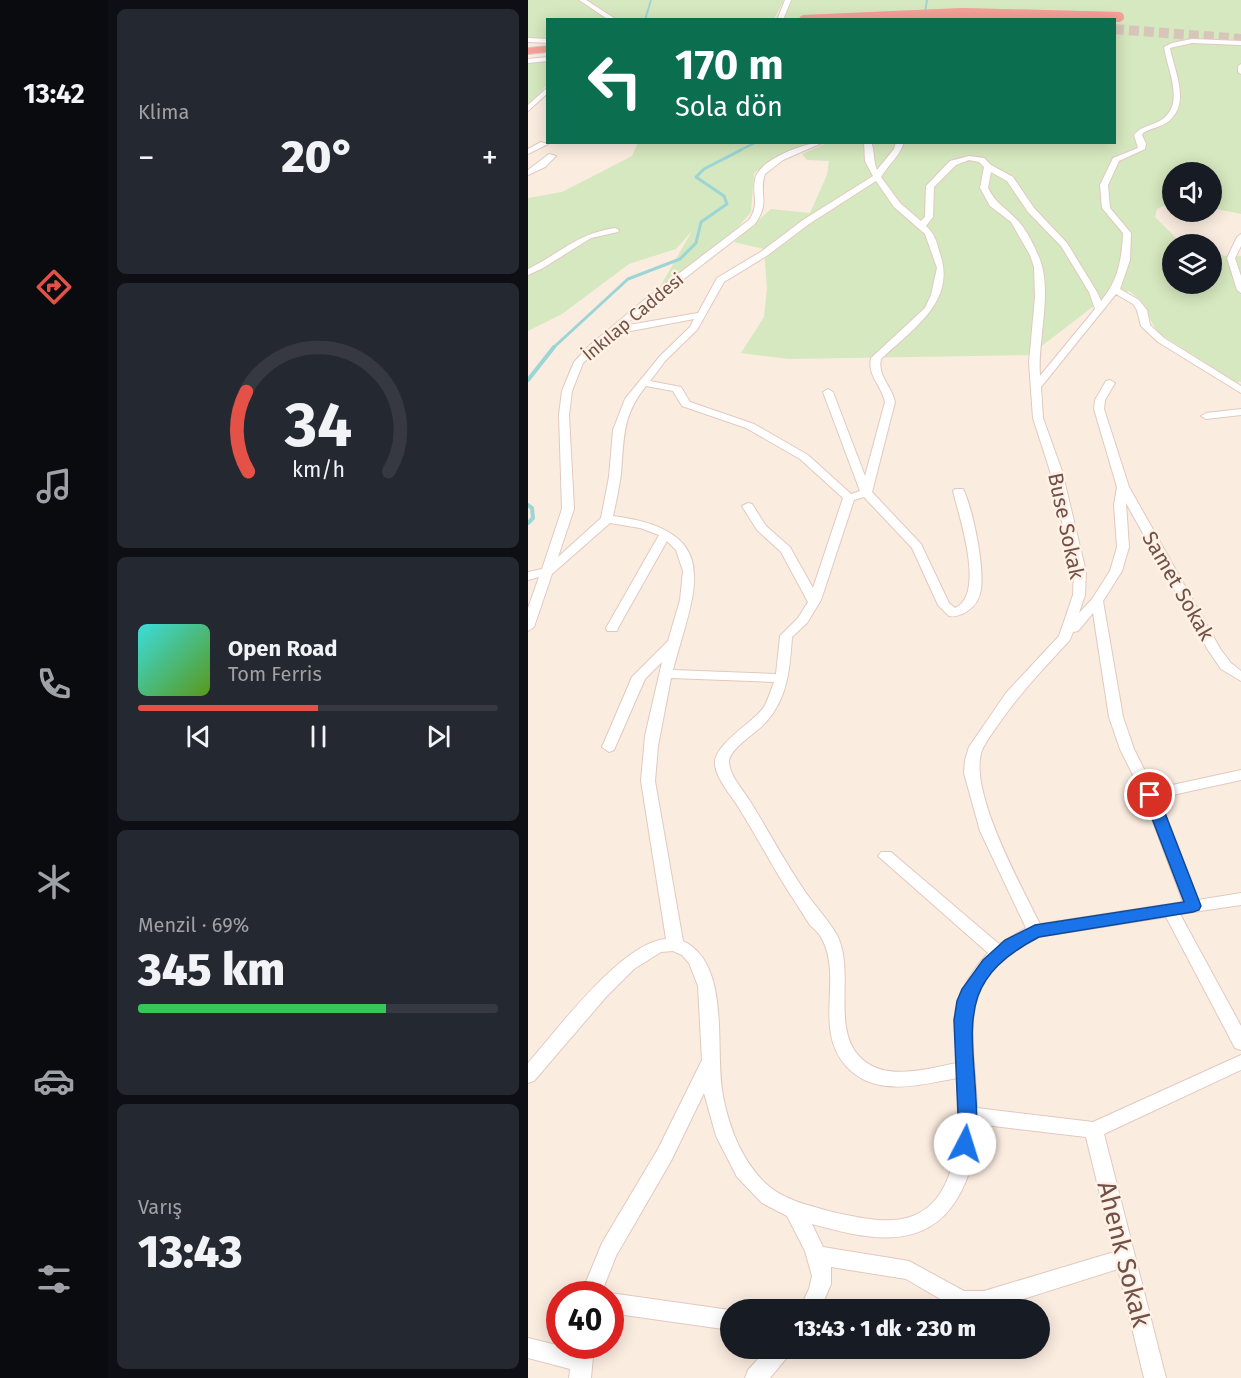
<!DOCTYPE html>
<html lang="tr">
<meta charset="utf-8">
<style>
:root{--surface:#171b24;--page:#242831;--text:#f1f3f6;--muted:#9ea1a6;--line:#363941;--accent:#e45146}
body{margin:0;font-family:"Fira Sans",sans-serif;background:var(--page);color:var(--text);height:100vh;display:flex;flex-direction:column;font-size:22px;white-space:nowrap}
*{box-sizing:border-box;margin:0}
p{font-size:20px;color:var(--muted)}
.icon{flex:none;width:33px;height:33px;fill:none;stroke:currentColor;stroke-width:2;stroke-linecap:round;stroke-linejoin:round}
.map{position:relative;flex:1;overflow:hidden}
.sheet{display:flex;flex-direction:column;gap:9px;padding:9px;background:#0d0f14;width:420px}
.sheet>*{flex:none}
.hud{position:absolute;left:18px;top:18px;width:570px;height:126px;border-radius:0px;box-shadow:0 3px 15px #0003;background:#0b6e4f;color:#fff;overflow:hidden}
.tools{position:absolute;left:634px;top:162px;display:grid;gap:12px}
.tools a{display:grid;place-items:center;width:60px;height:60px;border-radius:50%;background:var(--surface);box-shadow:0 3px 15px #0003;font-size:30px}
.speed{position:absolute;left:18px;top:1281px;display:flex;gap:12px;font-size:30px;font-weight:700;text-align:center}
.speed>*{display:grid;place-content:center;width:78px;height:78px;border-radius:50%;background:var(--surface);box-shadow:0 3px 15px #0003;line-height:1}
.speed .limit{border:9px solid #d22;background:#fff;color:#111}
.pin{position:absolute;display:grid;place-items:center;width:51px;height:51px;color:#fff;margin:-26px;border:3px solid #fff;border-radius:50%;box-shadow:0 2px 6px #0007}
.me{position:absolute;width:66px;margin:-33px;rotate:5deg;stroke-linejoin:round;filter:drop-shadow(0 0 4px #0008)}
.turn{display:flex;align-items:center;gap:21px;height:126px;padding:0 30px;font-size:27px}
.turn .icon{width:78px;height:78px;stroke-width:2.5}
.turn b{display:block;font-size:42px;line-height:51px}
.big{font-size:45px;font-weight:800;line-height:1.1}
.sheet .widget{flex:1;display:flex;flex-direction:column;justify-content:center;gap:9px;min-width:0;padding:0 21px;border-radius:9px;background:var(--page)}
.sheet .dial{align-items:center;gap:0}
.dial svg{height:156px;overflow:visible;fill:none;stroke:var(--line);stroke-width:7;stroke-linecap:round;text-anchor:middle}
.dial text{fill:var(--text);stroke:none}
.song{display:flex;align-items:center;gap:18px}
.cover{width:72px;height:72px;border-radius:9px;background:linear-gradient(135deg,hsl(180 70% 55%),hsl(90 70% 35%))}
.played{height:6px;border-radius:3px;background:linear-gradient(90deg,var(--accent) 50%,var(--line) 50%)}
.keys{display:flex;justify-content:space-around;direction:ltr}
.heat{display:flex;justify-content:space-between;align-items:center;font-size:33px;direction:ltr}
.charge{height:9px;border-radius:4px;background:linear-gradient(90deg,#34c759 69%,var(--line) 0)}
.trip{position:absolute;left:192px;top:1299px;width:330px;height:60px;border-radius:30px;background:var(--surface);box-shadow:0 3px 15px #0003;font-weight:800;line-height:60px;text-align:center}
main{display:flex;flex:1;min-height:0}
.dock{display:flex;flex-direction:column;width:108px;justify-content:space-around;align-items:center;background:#090b0e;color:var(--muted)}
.dock .icon{width:42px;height:42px}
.dock .selected{color:var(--accent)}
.dock b{font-size:27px;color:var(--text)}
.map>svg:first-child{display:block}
.green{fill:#d6e8bf}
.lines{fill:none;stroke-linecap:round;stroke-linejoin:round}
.stream-far2{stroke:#9cd5d6;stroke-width:2}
.stream-far1{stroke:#9cd5d6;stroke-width:3}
.stream{stroke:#9cd5d6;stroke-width:4}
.highway-tunnel{stroke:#d8c5ba;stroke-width:10;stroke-dasharray:10 5;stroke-linecap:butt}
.minor-casing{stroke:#e1c9bf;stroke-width:2}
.highway-casing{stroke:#d7cecc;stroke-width:2}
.minor{fill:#fff;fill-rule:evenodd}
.highway{fill:#f5a197;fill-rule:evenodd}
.highway-bridge-casing{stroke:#d7cecc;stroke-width:10;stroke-linecap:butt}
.highway-bridge{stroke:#f5a197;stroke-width:10}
.route{fill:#1a73e8;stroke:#114b97;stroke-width:1.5}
.labels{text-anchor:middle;stroke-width:5;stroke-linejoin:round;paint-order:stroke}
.far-street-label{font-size:18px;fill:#715048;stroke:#fff1e5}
.street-label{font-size:21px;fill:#715048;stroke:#fff1e5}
.near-street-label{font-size:26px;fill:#715048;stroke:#fff1e5}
</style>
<main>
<nav class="dock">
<b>13:42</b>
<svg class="icon selected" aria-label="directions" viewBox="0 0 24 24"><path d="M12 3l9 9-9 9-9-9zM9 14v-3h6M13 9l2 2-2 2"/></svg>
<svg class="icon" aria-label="music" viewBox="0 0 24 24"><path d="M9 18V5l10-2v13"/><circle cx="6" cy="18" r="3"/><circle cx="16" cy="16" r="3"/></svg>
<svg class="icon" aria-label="phone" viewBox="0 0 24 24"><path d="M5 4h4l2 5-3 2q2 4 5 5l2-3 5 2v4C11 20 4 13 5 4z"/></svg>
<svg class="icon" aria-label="climate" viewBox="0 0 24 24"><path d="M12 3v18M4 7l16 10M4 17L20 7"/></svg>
<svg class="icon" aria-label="car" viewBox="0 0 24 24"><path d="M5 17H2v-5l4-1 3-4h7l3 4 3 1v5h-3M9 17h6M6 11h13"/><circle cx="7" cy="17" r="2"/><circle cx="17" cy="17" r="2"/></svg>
<svg class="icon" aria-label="filters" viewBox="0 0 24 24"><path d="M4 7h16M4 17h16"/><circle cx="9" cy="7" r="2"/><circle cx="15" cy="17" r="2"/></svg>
</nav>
<section class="sheet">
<div class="widget"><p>Klima</p>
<div class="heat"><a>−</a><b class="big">20°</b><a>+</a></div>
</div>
<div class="widget dial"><svg viewBox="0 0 100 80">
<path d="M14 69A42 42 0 1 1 86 69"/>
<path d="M14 69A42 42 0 0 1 13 28" stroke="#e45146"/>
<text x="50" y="56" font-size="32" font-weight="700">34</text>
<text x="50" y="72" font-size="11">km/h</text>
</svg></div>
<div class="widget">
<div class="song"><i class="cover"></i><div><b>Open Road</b><p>Tom Ferris</p></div></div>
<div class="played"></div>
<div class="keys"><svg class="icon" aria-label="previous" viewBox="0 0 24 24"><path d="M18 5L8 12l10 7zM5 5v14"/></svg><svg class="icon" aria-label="pause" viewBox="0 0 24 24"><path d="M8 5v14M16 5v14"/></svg><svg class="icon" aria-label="next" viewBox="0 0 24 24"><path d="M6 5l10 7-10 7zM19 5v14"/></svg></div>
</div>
<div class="widget"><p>Menzil · 69%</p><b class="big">345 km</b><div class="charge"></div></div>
<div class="widget"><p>Varış</p><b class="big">13:43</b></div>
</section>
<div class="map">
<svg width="713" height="1378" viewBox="0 0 713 1378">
<rect width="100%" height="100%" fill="#fbece0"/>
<g class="green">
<polygon points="0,0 50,0 82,19 20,20 19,41 0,39"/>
<polygon points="57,0 256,0 246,19 240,20 89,19"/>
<path d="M264 0H713V214L684 208V172H645V208L635 206 629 209 627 217 649 239 661 244H645V284H684V252L697 256H713V382H708L632 334C617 317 624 308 601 291L567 305 502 355 261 359 213 353 236 317 239 288 236 249 206 242 243 209 282 213 299 175 301 161 279 160 274 154 299 143 586 142V20L313 16 255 19Z"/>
<polygon points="19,60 19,85 0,105 0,62"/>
<path d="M110 143H285L244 160 226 173 223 212 207 231 132 287 164 231 148 249 101 264 34 314 0 331V274L16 268 58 238 87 229C52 230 30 256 0 270V198L34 192 104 156Z"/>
</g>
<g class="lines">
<g class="stream-far2">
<polyline points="399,0 397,12 411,20"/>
<polyline points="117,20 123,0"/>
<polyline points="210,151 229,142"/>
</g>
<polyline class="stream-far1" points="25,348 100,279 152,259 168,243 173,222 199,204 196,196 168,177 176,169 213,150"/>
<g class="stream">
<polyline points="0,380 26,347"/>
<polyline points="0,505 4,508 5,518 0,523"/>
</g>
<polyline class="highway-tunnel" points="586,29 713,39"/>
<defs>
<g id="minor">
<polygon points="51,0 58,0 89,20 81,20"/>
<polygon points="257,0 263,0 255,20 249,20"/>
<polygon points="0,38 20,39 20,43 0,42"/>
<path d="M664 39 713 41V45L664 43 642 48C646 71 663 102 641 121 634 127 623 128 615 133L614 135 618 144 617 149 591 161 580 185 582 208 603 233 602 260 592 289 611 300 619 310 622 325 636 338 713 386V393L630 342 613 326 609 310 605 304 588 294 513 387 515 418 534 471 558 572 557 595 551 613 564 599 582 571 589 547 586 505 589 487 566 409 567 400 578 381 582 380 587 383 577 400 576 409 601 487 693 650 703 663 713 671V681L693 669 680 650 598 503 601 547 594 571 575 601 595 717 606 749 626 789 713 770V780L631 798 670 900 713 893V905L652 914 713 1026V1050L707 1048 638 917 510 937C425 978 446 1030 449 1108L565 1122 713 1055V1070L576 1134 638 1378H616L590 1269 460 1310H431L378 1279 303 1267V1284L292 1310H271L281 1289 284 1276 277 1251 259 1216 234 1203 209 1177 188 1136 176 1093 143 1161 88 1256 73 1294H53L74 1243 130 1149 174 1060 170 986 161 963 154 955 145 951 133 952 106 969 78 997 6 1081 0 1083V1063C29 1030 94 942 138 939L113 781 117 736 134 662 117 679 86 750 81 752 74 747 104 677 140 641 152 600 155 571 148 550 139 541 90 628 89 631H79L78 628 131 535 112 528 82 523 24 574 6 627 0 631V608L11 577 0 580V572L14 569 34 509 31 415 34 391 46 362 62 345 115 301 221 220C232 205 224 195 227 179 231 159 279 142 296 142L255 160 237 174C230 194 243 201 227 224L95 326 170 313 189 278 234 251 275 220 345 176 337 161 336 142H343C347 151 345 161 349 170L366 149 368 142H376C372 156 360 165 353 177L372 203 393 221 397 217 398 186 422 161 441 156 456 158 463 165 485 177 506 208 539 243 569 292 573 301C590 281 594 259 595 233L574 208 572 185 585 158 610 148 606 135C614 125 625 126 635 119 657 102 639 69 636 47L644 43ZM441 160 451 162 456 167 452 188 462 206 483 222 502 255 506 267 507 297 501 362 505 418 522 471 546 572 545 595 531 636 478 693 441 747 437 760 436 773 452 831 498 928 471 944 363 852H353L350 856 460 953C426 990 426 1016 429 1063 397 1069 354 1083 330 1055 304 1025 327 971 309 935 300 919 284 903 274 887 255 859 240 830 222 801 215 790 201 775 201 761 202 748 230 732 238 722 260 698 262 667 264 637L279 623 293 600 326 500 336 497 384 548 410 605 421 616C426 617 429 616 434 614 443 610 449 604 452 594 458 572 445 509 435 489H427L425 491C431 516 458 595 427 608L421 603 393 544 344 492 367 402C364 386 349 376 353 359 383 330 429 302 412 254 409 243 407 234 398 226L405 217 406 187 428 165ZM463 172 479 181 500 212 533 246 561 292 567 309 512 376C509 339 526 289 510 255 505 243 497 227 488 219 476 206 469 205 460 188ZM348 181 366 207 397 234 409 268 403 295 397 308 343 358C339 376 354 386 357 402L337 476 305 392 300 389 295 392 332 491 323 494 280 455 226 424 162 402 153 387 122 381 138 360 169 330 196 282 240 255 281 224ZM166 319 162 327 132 356 97 399 85 430 81 477 73 518 30 557 46 509 41 415 44 391 55 363 87 334ZM118 386 145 391 154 406 218 428 272 459 315 498 285 588 262 547 238 526 224 504 220 503 214 506 229 530 253 552 280 602 270 618 252 636 248 674 145 670C166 590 199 531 85 516 88 503 91 488 93 474 96 439 94 415 118 386ZM565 613 581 717 592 749 615 795 655 902 512 924C494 887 437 786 455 748 459 740 465 732 470 725 491 694 517 667 542 640L545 632 550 631ZM143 678 246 682C243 690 240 700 236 707 225 723 184 745 187 765 189 780 203 795 211 808 229 837 244 866 262 894 269 904 275 915 282 925 286 929 291 933 294 939 315 978 285 1029 318 1066 347 1098 392 1085 429 1078 432 1119 434 1197 385 1216 362 1225 333 1218 309 1213 283 1206 255 1201 235 1181 213 1158 201 1127 195 1096 186 1051 204 964 155 941L127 781 130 746ZM449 1124 558 1137 586 1252 456 1291H436L381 1261 295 1247 284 1224C336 1238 395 1254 429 1199 443 1176 448 1150 449 1124Z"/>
<polygon points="20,57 20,61 0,63 0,59"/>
<polygon points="713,64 713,74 710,72 710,66"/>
<polygon points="20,87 20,93 0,111 0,105"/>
<polygon points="13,142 20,144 0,154 0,149"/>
<polygon points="21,154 28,156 17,167 0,175 0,170"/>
<path d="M87 228 91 230 90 232 63 238 15 268 0 275V269C33 253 48 234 87 228Z"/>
<polygon points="713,234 713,246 707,258 713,276 713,293 709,290 699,258 709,237"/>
<polygon points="713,409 713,415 678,419 673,416 678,413"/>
<polygon points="82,1293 202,1310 202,1330 82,1313 82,1294 79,1294"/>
<polygon points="0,1338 45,1349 46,1346 66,1346 63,1378 41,1378 42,1369 0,1358"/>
<polygon points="240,1348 264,1348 261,1355 242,1378 217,1378 220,1370"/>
</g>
<polygon id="highway" points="20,46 20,52 0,54 0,48"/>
</defs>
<use href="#minor" class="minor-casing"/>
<use href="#highway" class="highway-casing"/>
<use href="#minor" class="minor"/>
<use href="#highway" class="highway"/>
<defs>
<polyline id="highway-bridge" points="276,20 434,13 591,17"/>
</defs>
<use href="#highway-bridge" class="highway-bridge-casing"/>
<use href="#highway-bridge" class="highway-bridge"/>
</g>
<path class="route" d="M622 789 630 795 673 906 671 910 665 912 511 937C429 980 444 1022 448 1100 449 1116 450 1136 443 1150L437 1152 430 1150 427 1144 430 1115 426 1020 429 1001 434 989 455 960 477 940 507 925 656 902 615 795Z"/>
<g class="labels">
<g class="far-street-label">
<text transform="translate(105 317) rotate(-40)" y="6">İnkılap Caddesi</text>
</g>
<g class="street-label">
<text transform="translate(538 526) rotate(78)" y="7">Buse Sokak</text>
<text transform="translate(650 586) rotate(60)" y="7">Samet Sokak</text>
</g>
<g class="near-street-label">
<text transform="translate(596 1254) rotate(76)" y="9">Ahenk Sokak</text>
</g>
</g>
</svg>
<div class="tools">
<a><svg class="icon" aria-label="sound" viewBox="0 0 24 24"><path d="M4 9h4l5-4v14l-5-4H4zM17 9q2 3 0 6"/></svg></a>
<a><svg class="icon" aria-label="layers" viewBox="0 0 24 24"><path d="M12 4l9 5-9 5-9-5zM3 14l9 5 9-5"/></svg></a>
</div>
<div class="speed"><div class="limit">40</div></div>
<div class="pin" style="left:622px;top:795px;background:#d93025"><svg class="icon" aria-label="arrive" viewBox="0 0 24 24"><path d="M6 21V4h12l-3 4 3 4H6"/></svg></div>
<svg class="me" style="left:437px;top:1144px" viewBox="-20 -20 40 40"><circle r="19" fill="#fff"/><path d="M0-13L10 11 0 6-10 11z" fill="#1a73e8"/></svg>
<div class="trip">13:43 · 1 dk · 230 m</div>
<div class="hud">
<div class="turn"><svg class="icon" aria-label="left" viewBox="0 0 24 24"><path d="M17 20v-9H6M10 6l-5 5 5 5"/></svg><div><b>170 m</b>Sola dön</div></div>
</div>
</div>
</main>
